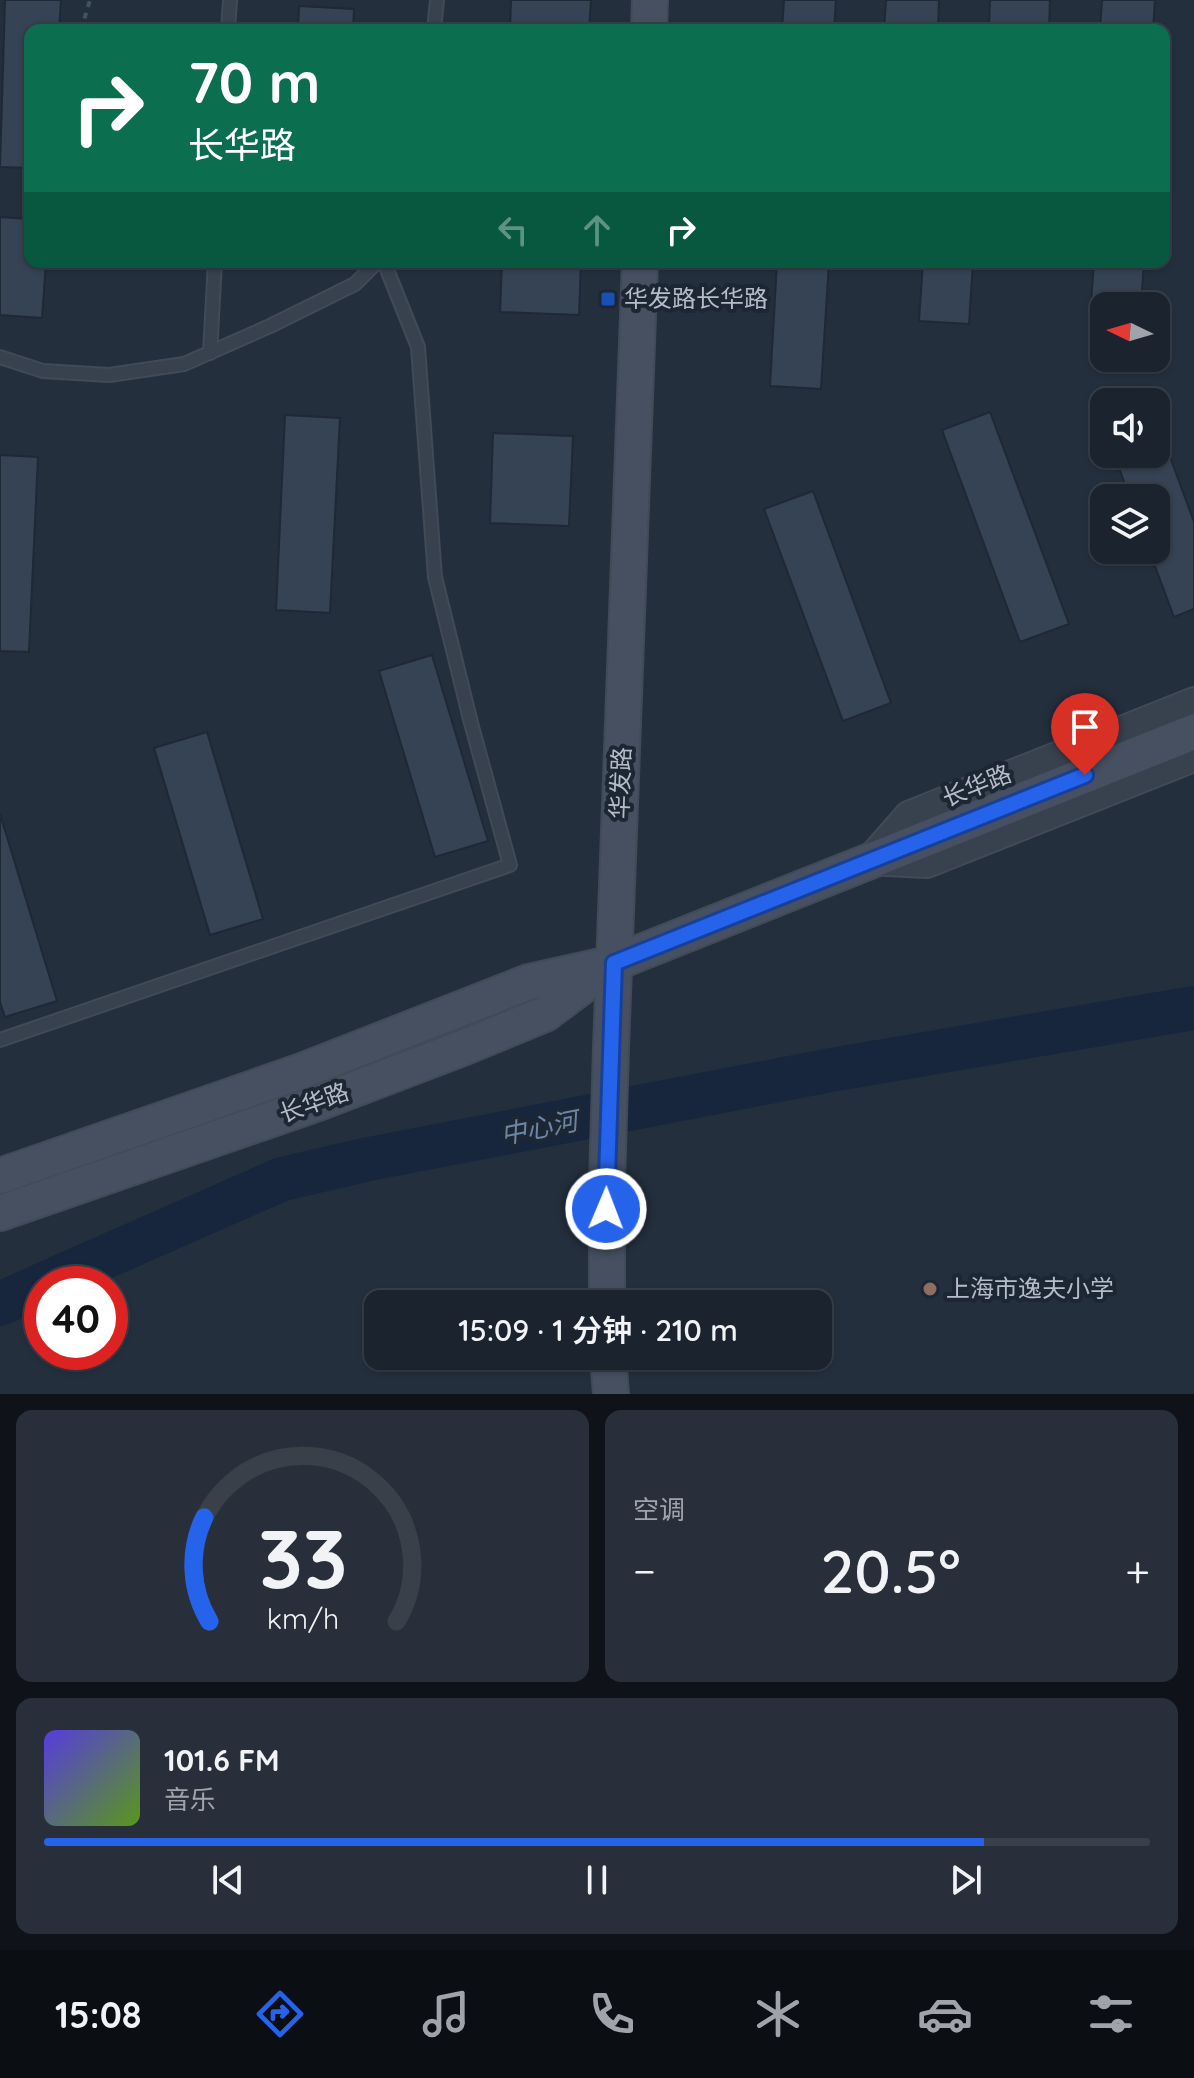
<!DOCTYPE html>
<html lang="zh">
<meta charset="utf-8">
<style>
:root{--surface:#1b232e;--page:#282f3a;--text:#f1f3f6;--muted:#a0a4aa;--line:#39404a;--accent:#2563eb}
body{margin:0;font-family:Quicksand,"Noto Sans SC",sans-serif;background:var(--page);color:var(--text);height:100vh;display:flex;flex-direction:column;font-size:30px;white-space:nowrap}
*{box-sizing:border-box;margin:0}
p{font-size:26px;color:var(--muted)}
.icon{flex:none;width:44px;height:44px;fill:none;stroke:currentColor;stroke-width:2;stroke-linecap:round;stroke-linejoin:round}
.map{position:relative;height:1394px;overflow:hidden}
.sheet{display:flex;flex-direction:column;gap:16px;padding:16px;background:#0f1319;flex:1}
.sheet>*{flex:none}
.banner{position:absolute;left:24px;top:24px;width:1146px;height:244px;border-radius:16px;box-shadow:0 2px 6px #0004,0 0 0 2px var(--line);background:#0b6e4f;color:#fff;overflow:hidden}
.needle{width:52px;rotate:275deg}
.buttons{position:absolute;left:1090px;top:292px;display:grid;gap:16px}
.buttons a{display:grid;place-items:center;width:80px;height:80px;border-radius:16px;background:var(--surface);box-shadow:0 2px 6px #0004,0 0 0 2px var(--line);font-size:40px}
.speed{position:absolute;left:24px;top:1266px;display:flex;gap:16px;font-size:40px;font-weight:700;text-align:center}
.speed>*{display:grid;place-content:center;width:104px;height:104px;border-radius:50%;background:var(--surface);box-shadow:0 2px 6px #0004,0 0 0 2px var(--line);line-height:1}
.speed .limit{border:12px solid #d22;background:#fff;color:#111}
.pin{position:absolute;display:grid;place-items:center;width:68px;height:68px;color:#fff;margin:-82px -34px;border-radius:50% 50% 50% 0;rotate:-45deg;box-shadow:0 0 8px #0007}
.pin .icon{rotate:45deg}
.me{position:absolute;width:88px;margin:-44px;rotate:1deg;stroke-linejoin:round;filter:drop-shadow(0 0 6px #0008)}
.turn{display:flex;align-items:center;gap:28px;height:168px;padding:0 32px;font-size:36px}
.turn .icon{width:104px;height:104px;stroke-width:2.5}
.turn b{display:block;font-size:56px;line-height:68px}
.lanes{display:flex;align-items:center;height:76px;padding:0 32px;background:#0003;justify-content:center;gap:40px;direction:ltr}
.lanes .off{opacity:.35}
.big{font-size:60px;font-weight:600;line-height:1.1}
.sheet .tile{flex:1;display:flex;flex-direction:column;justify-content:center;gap:12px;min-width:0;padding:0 28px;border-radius:16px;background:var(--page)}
.sheet .dial{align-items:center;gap:0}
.dial svg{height:208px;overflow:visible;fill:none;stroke:var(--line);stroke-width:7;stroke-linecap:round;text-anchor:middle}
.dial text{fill:var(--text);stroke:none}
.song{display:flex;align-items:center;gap:24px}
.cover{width:96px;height:96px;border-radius:12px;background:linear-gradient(135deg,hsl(250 70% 55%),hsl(90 70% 35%))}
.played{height:8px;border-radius:4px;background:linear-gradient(90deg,var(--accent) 85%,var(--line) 85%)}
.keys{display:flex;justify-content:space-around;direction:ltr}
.heat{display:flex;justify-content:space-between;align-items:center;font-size:44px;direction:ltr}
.sheet .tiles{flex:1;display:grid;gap:16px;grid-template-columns:1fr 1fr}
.tile:last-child{grid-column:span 2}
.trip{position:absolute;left:364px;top:1290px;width:468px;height:80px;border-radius:16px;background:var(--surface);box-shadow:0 2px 6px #0004,0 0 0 2px var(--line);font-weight:600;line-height:80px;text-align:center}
.dock{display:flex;height:128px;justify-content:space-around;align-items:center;background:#0b0e12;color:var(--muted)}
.dock .icon{width:56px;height:56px}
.dock .current{color:var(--accent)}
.dock b{font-size:36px;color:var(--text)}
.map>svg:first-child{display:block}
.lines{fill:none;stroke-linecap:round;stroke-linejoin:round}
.river{stroke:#17263c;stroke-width:44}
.building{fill:#364354;stroke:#1f2835;stroke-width:2}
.lane-casing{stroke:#414a57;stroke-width:16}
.street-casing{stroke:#414a57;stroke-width:28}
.secondary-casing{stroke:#414a57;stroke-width:38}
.path{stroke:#3f5557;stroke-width:4;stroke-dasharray:6 6;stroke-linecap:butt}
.lane{stroke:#38414e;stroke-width:12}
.street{stroke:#38414e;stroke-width:24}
.secondary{stroke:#465061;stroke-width:34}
.route-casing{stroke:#184099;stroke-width:20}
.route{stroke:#2563eb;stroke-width:14}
.transit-dot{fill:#1a4fb4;stroke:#1d2633;stroke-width:3}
.education-dot{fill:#8d6e63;stroke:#1d2633;stroke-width:3}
.labels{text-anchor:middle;stroke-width:8;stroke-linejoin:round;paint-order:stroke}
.poi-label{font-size:24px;fill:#b4bcc9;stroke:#1d2633;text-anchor:start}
.street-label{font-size:24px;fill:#b4bcc9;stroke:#1d2633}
.water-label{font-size:26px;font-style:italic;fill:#6d86a8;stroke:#1d2633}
</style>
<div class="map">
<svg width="1194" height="1394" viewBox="0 0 1194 1394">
<rect width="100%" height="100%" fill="#242f3e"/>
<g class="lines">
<g class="river">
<polyline points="44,1284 282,1179 369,1159 831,1070 1194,1008"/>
<polyline points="0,1304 42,1285"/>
</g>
</g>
<g class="building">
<polygon points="5,0 61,0 59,30 30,30 30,168 0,167"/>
<polygon points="511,0 591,0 589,30 510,30"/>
<polygon points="784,0 836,0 834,30 782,30"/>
<polygon points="886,0 939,0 938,30 884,30"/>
<polygon points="990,0 1050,0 1049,30 989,30"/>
<polygon points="1102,0 1155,0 1153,30 1100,30"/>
<polygon points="299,6 354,9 353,30 298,30"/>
<polygon points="0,217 30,219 30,262 46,262 42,318 0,315"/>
<polygon points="502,262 581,262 579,315 500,312"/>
<polygon points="777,262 829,262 821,389 770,386"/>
<polygon points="923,262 973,262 969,324 919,321"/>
<polygon points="1094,262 1144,262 1141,306 1104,306 1104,319 1090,318"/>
<polygon points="1144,386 1150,402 1104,402 1104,428 1095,405"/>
<polygon points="990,412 1069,624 1020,642 942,430"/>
<polygon points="285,415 340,418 330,613 276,610"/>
<polygon points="1156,419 1194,522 1194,609 1174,617 1149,550 1156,550 1156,498 1130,498 1114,454 1156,454"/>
<polygon points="493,433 573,436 569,526 490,523"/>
<polygon points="0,455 38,457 29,652 0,651"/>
<polygon points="813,491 891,703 843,721 764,509"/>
<polygon points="432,655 488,841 435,857 379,671"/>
<polygon points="207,732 263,919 210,935 154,748"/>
<polygon points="0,814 57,1001 5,1017 0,1002"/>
</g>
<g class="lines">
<defs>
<g id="lane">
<polyline points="228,30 230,0"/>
<polyline points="434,30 437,0"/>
<polyline points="210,353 215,262"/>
<polyline points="0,357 43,371 109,375 184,364 270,326 355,284 377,262"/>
<polyline points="0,1040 510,865 471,723 435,577 418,347 384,262"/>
</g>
<polyline id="street" points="1194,700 908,814 866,862 927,865 1194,759"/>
<g id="secondary">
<polyline points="649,30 650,0"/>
<polyline points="0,1176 302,1071 529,982 614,963 1194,732"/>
<polyline points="0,1213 318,1103 465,1047 545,1014 604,970"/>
<polyline points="607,1304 607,1182 611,1048 640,262"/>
<polyline points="608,1356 611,1394"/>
</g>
</defs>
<use href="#lane" class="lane-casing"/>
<use href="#street" class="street-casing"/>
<use href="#secondary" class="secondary-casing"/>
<polyline class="path" points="81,30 90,0"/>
<use href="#lane" class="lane"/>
<use href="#street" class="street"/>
<use href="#secondary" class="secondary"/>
</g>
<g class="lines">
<defs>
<polyline id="route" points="606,1209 614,963 1085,775"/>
</defs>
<use href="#route" class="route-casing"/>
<use href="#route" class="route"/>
</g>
<rect class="transit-dot" x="600" y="291" width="16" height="16" rx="4"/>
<circle class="education-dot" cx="930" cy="1289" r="8"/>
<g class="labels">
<g class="poi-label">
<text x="624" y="307">华发路长华路</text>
<text x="946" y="1297">上海市逸夫小学</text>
</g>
<g class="street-label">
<text transform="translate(621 783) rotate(-88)" y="8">华发路</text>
<text transform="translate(977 786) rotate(-22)" y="8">长华路</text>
<text transform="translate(314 1103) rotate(-20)" y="8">长华路</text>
</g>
<g class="water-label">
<text transform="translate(539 1128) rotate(-11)" y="9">中心河</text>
</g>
</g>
</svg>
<div class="buttons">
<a><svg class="needle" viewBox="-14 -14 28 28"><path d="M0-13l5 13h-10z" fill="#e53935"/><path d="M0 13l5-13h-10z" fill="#a0a4aa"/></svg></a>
<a><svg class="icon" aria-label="sound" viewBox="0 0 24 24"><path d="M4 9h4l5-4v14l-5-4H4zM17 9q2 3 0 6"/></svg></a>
<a><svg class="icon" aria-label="layers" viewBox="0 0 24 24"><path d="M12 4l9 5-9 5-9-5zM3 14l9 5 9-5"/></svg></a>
</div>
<div class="speed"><div class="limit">40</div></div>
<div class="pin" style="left:1085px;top:775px;background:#d93025"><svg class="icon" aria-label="arrive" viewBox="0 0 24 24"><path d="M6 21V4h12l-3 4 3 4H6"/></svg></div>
<svg class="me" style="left:606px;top:1209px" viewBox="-20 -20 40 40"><circle r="17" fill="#2563eb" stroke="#fff" stroke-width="3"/><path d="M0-11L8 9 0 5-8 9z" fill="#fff"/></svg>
<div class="trip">15:09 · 1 分钟 · 210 m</div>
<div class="banner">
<div class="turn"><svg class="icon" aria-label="right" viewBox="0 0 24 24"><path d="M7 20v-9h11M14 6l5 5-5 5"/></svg><div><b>70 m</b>长华路</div></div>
<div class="lanes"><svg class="icon off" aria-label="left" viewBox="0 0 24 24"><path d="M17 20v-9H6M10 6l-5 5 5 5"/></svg><svg class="icon off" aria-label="ahead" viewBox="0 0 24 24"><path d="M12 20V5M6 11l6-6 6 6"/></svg><svg class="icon" aria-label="right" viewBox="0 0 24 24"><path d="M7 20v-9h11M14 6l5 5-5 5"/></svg></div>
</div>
</div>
<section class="sheet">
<div class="tiles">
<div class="tile dial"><svg viewBox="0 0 100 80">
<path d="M14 69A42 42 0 1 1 86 69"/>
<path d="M14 69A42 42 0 0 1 12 29" stroke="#2563eb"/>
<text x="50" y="56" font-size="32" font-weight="700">33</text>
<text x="50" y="72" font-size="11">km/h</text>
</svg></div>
<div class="tile"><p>空调</p>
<div class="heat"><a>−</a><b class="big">20.5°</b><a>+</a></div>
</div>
<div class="tile">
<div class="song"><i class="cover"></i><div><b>101.6 FM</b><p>音乐</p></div></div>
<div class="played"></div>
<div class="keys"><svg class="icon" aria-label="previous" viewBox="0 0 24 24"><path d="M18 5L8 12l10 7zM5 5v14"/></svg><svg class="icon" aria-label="pause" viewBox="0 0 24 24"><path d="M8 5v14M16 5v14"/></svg><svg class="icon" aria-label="next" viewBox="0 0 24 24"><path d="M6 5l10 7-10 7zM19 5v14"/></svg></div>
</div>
</div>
</section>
<nav class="dock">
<b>15:08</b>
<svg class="icon current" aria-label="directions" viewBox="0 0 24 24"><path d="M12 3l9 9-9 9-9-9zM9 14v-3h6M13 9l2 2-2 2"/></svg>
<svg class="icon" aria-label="music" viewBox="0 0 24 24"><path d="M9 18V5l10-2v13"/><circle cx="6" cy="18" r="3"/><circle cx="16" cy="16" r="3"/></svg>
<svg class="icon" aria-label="phone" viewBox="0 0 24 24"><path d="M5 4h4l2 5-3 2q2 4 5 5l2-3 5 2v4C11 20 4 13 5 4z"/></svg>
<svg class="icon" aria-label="climate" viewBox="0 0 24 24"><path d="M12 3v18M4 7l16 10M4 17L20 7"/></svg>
<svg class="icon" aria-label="car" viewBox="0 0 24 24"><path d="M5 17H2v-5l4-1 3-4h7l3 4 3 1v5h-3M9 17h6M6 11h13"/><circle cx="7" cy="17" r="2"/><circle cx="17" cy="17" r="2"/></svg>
<svg class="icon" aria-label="filters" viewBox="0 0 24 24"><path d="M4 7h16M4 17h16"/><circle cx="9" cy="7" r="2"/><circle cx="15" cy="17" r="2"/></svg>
</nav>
